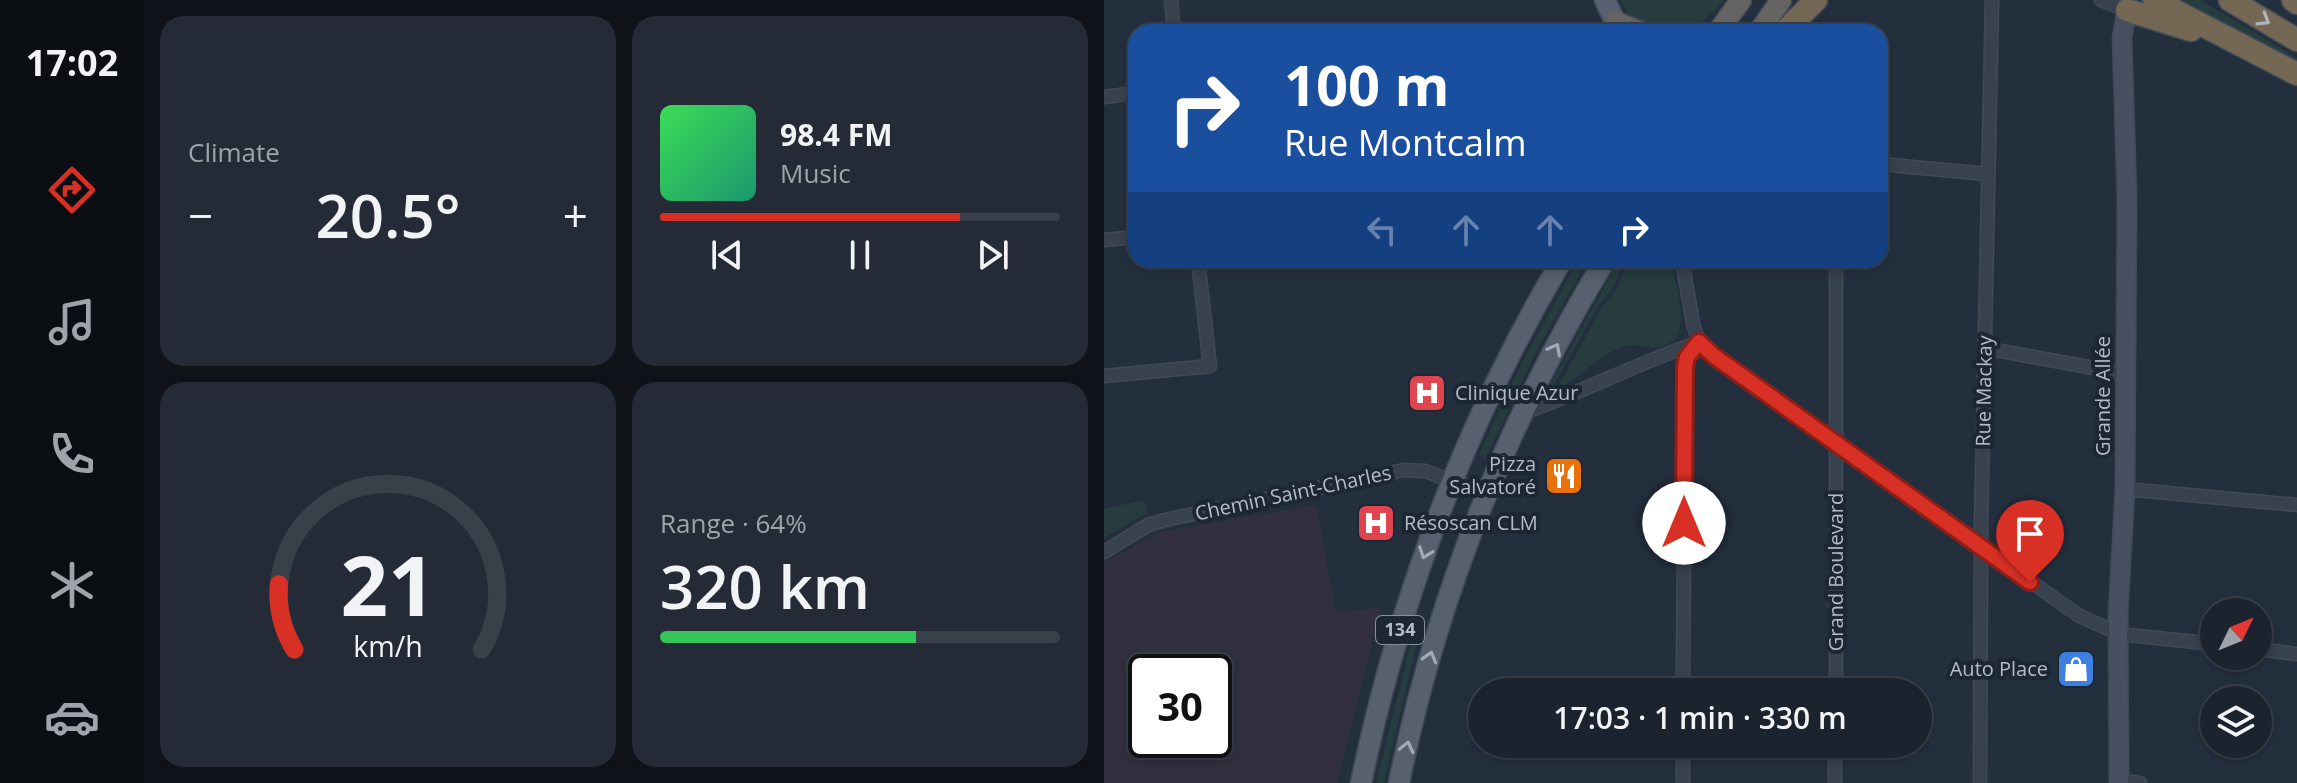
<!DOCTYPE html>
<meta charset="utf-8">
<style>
:root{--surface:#1b232e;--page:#242b36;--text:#f1f3f6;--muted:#a0a4aa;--line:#39404a;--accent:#d93025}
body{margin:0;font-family:"Open Sans",sans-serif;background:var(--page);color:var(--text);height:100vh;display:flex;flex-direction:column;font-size:30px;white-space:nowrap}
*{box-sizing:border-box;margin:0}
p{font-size:26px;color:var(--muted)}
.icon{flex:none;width:44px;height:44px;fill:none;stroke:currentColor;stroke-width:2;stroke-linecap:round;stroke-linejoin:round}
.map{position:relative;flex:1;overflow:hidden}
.sheet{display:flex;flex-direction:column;gap:16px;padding:16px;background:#0f1319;width:960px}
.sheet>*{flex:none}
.banner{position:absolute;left:24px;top:24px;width:760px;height:244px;border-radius:24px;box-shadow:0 4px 12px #0003,0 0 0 2px var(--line);background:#1a4fa0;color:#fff;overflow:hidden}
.needle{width:52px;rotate:47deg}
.buttons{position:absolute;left:1096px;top:598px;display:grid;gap:16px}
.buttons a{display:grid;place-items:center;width:72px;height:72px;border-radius:50%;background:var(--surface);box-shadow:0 4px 12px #0003,0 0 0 2px var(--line);font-size:40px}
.speed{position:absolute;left:24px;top:654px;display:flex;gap:16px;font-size:40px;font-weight:700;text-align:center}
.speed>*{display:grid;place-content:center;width:104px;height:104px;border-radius:50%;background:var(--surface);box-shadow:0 4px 12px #0003,0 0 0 2px var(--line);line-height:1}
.speed .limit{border:4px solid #111;border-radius:12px;background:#fff;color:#111}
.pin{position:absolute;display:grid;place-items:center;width:68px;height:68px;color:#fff;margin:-82px -34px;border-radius:50% 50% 50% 0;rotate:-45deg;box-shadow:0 0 8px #0007}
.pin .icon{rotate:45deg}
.me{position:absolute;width:88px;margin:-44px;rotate:0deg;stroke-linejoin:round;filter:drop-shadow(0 0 6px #0008)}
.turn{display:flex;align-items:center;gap:28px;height:168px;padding:0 24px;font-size:36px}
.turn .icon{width:104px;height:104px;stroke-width:2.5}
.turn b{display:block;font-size:56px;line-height:68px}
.lanes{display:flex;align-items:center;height:76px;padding:0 24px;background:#0003;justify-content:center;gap:40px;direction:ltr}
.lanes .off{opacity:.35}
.big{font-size:60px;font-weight:600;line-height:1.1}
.sheet .tile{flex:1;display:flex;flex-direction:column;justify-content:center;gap:12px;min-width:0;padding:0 28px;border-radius:24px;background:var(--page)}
.sheet .dial{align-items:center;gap:0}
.dial svg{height:208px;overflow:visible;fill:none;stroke:var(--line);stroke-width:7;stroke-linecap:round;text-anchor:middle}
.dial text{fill:var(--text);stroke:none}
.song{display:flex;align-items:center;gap:24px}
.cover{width:96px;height:96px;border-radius:12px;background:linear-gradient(135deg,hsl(130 70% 55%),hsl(160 70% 35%))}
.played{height:8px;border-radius:4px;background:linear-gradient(90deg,var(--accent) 75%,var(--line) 75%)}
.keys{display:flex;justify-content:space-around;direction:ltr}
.heat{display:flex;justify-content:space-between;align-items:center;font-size:44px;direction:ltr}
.charge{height:12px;border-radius:6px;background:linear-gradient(90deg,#34c759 64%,var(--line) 0)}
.sheet .tiles{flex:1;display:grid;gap:16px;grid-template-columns:repeat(2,1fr)}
.trip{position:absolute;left:364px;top:678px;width:464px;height:80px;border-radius:40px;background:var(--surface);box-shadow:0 4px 12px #0003,0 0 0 2px var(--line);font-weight:600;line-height:80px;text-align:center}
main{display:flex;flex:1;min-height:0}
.tabs{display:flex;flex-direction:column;width:144px;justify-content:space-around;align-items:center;background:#0b0e12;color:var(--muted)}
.tabs .icon{width:56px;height:56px}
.tabs .selected{color:var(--accent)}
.tabs b{font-size:36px;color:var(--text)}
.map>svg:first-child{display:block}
.medical{fill:#32303f;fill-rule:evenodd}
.green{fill:#263c3f}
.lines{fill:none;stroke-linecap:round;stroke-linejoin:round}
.minor-casing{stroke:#414a57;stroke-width:15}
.secondary-casing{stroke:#414a57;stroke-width:21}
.primary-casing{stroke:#414a57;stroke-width:23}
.trunk-casing{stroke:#434c59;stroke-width:23}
.motorway-casing{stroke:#434c59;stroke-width:25}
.minor{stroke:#38414e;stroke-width:12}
.secondary{stroke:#465061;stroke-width:18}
.primary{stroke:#56606e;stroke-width:20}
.trunk{stroke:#656462;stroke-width:20}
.motorway{stroke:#746855;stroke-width:22}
.oneway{stroke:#aeb4bd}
.oneway2{stroke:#a1aab7}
.route-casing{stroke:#8d1f18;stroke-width:20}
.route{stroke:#d93025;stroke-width:14}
.labels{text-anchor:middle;stroke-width:8;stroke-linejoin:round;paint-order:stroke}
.shield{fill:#1d2633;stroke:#878f9c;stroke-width:2}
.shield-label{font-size:18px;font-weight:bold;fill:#b4bcc9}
.street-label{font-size:20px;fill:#b4bcc9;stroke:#1d2633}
.poi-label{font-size:20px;fill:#b4bcc9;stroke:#1d2633;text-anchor:start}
</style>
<main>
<nav class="tabs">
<b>17:02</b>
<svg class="icon selected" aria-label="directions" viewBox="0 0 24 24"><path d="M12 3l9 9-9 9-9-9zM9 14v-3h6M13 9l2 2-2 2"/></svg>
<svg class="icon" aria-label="music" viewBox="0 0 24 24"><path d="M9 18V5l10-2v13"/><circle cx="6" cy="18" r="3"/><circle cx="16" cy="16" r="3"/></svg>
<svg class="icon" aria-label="phone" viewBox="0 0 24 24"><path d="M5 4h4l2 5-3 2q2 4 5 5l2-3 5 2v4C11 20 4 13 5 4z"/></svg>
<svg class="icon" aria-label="climate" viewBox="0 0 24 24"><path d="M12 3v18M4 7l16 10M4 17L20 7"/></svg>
<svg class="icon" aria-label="car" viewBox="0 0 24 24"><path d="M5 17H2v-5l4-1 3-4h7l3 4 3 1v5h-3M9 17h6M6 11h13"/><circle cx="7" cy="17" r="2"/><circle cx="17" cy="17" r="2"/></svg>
</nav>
<section class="sheet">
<div class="tiles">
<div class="tile"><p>Climate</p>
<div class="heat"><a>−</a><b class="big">20.5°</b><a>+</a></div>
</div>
<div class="tile">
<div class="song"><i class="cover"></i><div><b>98.4 FM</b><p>Music</p></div></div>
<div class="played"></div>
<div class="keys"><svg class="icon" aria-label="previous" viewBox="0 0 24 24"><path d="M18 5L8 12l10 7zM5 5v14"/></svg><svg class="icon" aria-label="pause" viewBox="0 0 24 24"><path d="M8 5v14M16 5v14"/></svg><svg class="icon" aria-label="next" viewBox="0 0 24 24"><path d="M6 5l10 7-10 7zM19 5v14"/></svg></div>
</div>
<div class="tile dial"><svg viewBox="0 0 100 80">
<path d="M14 69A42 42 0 1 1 86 69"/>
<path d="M14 69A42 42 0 0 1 8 44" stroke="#d93025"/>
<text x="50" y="56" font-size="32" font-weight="700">21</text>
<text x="50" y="72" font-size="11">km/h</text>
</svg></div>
<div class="tile"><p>Range · 64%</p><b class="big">320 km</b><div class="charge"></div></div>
</div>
</section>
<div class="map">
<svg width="1193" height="783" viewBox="0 0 1193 783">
<rect width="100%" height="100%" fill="#242f3e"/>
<path class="medical" d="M212 505 232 613 277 607 233 783H0V563L57 532ZM42 672H110V740H42Z"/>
<g class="green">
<path d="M516 0H620C591 38 541 50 516 0Z"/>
<polygon points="1062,0 1096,0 1193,58 1193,69"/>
<polygon points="474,260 484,260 433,350 381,460 378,455 374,456 418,363"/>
<polygon points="515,260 522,260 510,286 495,305 446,392 445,387"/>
<path d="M525 260H566C572 290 595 343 551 348 543 349 534 344 526 345 501 349 476 378 453 389L498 307 513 288Z"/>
<polygon points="40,500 43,513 0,538 0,509"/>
<polygon points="313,642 280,783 272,783 307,643"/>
</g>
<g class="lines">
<defs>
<g id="minor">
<polyline points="67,0 70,32"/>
<polyline points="997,0 1023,10"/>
<polyline points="0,97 32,93"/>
<polyline points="776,164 883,174"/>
<polyline points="0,240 32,237"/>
<polyline points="578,260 589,324 595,342 647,383 974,615 1015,634 1110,644"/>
<polyline points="881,348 1022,374"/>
<polyline points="0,376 106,366 94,260"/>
<path d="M418 413C478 393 533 363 593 343"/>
<polyline points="1021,489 1193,505"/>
<polyline points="0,552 44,525 61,520 300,470 321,471 383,494"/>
<polyline points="1154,649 1193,654"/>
<polyline points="579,692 581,367 583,357 595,342"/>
<polyline points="732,692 732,260"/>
<polyline points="1015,781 1036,783"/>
<polyline points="579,783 579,744"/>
<polyline points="731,783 731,744"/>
<polyline points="876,783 877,527 888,0"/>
</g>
<polyline id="secondary" points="1015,783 1014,615 1021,489 1023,198 1018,38 1023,10"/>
<g id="primary">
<polyline points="501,0 516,32"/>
<path d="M257 783C295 599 362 422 458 260"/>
<path d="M295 783C332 599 403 421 501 260"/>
</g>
<g id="trunk">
<polyline points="512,22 537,32"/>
<polyline points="614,32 637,0"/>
<polyline points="655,32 677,0"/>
</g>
<g id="motorway">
<polyline points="1050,0 1193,74"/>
<polyline points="1126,0 1193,40"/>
<polyline points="1189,0 1193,3"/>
<polyline points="1023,10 1087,30"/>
<polyline points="680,32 712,0"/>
</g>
</defs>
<use href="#minor" class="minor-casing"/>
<use href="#secondary" class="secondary-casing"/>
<use href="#primary" class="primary-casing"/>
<use href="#trunk" class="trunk-casing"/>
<use href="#motorway" class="motorway-casing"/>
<use href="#minor" class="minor"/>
<use href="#secondary" class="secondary"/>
<use href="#primary" class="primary"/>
<use href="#trunk" class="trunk"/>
<use href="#motorway" class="motorway"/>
</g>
<defs><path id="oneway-chevron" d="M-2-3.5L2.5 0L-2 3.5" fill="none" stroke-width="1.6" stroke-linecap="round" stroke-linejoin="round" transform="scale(2)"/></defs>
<use class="oneway" href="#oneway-chevron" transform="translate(1160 20) rotate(31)"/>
<g class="oneway2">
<use href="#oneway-chevron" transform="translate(451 349) rotate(-62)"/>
<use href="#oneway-chevron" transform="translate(321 553) rotate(110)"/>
<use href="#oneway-chevron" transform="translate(326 657) rotate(-74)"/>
<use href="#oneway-chevron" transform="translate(303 747) rotate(-77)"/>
</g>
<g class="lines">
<defs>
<polyline id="route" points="580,523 581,367 583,357 595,342 610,356 926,582"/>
</defs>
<use href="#route" class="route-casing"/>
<use href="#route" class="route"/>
</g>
<defs>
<symbol id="hospital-square" viewBox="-11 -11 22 22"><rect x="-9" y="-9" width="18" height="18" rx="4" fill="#e0444e" stroke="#1d2633"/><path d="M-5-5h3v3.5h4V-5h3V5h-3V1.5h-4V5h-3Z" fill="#fff"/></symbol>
<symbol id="restaurant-square" viewBox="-11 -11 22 22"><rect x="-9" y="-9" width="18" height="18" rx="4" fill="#e8710a" stroke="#1d2633"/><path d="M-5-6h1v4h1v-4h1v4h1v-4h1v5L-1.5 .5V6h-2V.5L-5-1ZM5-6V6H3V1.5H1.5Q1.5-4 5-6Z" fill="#fff"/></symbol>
<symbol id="shop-square" viewBox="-11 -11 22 22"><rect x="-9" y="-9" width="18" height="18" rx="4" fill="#3f7fe0" stroke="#1d2633"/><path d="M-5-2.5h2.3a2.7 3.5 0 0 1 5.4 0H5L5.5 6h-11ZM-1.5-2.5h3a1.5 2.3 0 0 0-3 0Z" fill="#fff"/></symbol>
</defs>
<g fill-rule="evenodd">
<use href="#hospital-square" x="301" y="371" width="44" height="44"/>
<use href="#restaurant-square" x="438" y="454" width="44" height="44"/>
<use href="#hospital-square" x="250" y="501" width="44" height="44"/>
<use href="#shop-square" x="950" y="647" width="44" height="44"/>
</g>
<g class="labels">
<rect class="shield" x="272" y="616" width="48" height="28" rx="6"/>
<g class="shield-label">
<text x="296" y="636">134</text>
</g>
<g class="street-label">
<text transform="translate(880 391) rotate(-89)" y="7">Rue Mackay</text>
<text transform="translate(999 396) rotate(-90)" y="7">Grande Allée</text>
<text transform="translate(189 493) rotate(-12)" y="7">Chemin Saint-Charles</text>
<text transform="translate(732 572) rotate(-90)" y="7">Grand Boulevard</text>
</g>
<g class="poi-label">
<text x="351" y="400">Clinique Azur</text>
<text x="432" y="471" text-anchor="end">Pizza<tspan x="432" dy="23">Salvatoré</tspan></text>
<text x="300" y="530">Résoscan CLM</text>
<text x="944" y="676" text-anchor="end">Auto Place</text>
</g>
</g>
</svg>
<div class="buttons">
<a><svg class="needle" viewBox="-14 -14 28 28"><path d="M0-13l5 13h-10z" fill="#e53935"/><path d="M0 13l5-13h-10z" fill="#a0a4aa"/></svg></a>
<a><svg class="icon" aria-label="layers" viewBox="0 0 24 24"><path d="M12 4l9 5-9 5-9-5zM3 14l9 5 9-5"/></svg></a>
</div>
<div class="speed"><div class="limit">30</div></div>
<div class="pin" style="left:926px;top:582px;background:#d93025"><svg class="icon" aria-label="arrive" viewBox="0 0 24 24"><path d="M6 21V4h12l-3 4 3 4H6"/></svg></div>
<svg class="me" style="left:580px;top:523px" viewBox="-20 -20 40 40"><circle r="19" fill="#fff"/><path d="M0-13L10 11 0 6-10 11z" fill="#d93025"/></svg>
<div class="trip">17:03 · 1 min · 330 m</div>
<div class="banner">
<div class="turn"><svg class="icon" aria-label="right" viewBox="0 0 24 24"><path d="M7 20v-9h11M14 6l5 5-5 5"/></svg><div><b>100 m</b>Rue Montcalm</div></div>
<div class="lanes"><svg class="icon off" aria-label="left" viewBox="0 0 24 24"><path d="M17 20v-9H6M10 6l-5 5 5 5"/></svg><svg class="icon off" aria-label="ahead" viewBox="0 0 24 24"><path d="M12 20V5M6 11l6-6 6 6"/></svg><svg class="icon off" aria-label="ahead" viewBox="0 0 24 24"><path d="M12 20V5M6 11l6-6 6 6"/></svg><svg class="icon" aria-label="right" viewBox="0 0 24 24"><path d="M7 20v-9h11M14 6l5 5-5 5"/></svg></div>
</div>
</div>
</main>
